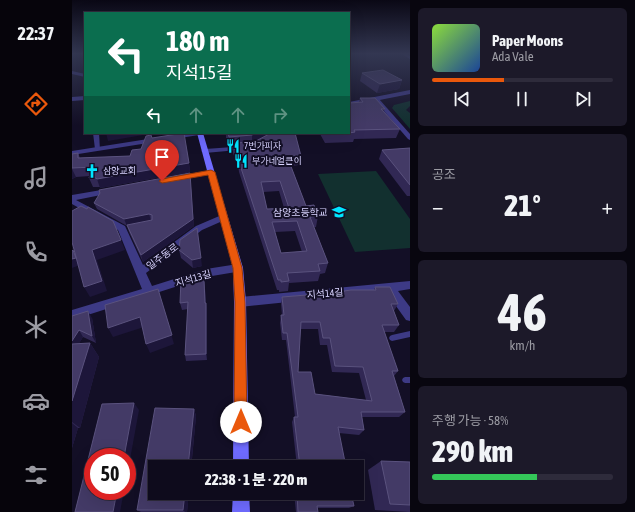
<!DOCTYPE html>
<html lang="ko">
<meta charset="utf-8">
<style>
:root{--surface:#0e0b1c;--page:#1c1929;--text:#f1f3f6;--muted:#9b9ba3;--line:#2e2b3b;--accent:#ea580c}
body{margin:0;font-family:"Asap Condensed","Noto Sans KR",sans-serif;background:var(--page);color:var(--text);height:100vh;display:flex;flex-direction:column;font-size:15px;white-space:nowrap}
*{box-sizing:border-box;margin:0}
p{font-size:13px;color:var(--muted)}
.icon{flex:none;width:22px;height:22px;fill:none;stroke:currentColor;stroke-width:2;stroke-linecap:round;stroke-linejoin:round}
.map{position:relative;flex:1;overflow:hidden}
.side{display:flex;flex-direction:column;gap:8px;padding:8px;background:#08060f;width:225px}
.side>*{flex:none}
.guide{position:absolute;left:12px;top:12px;width:266px;height:122px;border-radius:0px;box-shadow:0 4px 16px #0002,0 0 0 1px var(--line);background:#0b6e4f;color:#fff;overflow:hidden}
.speed{position:absolute;left:12px;top:448px;display:flex;gap:8px;font-size:20px;font-weight:700;text-align:center}
.speed>*{display:grid;place-content:center;width:52px;height:52px;border-radius:50%;background:var(--surface);box-shadow:0 4px 16px #0002,0 0 0 1px var(--line);line-height:1}
.speed .limit{border:6px solid #d22;background:#fff;color:#111}
.pin{position:absolute;display:grid;place-items:center;width:34px;height:34px;color:#fff;margin:-41px -17px;border-radius:50% 50% 50% 0;rotate:-45deg;box-shadow:0 0 4px #0007}
.pin .icon{rotate:45deg}
.me{position:absolute;width:44px;margin:-22px;rotate:0deg;stroke-linejoin:round;filter:drop-shadow(0 0 3px #0008)}
.turn{display:flex;align-items:center;gap:14px;height:84px;padding:0 16px;font-size:18px}
.turn .icon{width:52px;height:52px;stroke-width:2.5}
.turn b{display:block;font-size:28px;line-height:34px}
.lanes{display:flex;align-items:center;height:38px;padding:0 16px;background:#0003;justify-content:center;gap:20px;direction:ltr}
.lanes .off{opacity:.35}
.big{font-size:30px;font-weight:800;line-height:1.1}
.side .tile{flex:1;display:flex;flex-direction:column;justify-content:center;gap:6px;min-width:0;padding:0 14px;border-radius:6px;background:var(--page)}
.side .dial{align-items:center;gap:0}
.dial b{font-size:52px;line-height:1}
.song{display:flex;align-items:center;gap:12px}
.cover{width:48px;height:48px;border-radius:6px;background:linear-gradient(135deg,hsl(90 70% 55%),hsl(220 70% 35%))}
.played{height:4px;border-radius:2px;background:linear-gradient(90deg,var(--accent) 40%,var(--line) 40%)}
.keys{display:flex;justify-content:space-around;direction:ltr}
.heat{display:flex;justify-content:space-between;align-items:center;font-size:22px;direction:ltr}
.charge{height:6px;border-radius:3px;background:linear-gradient(90deg,#34c759 58%,var(--line) 0)}
.trip{position:absolute;left:76px;top:460px;width:216px;height:40px;border-radius:0px;background:var(--surface);box-shadow:0 4px 16px #0002,0 0 0 1px var(--line);font-weight:800;line-height:40px;text-align:center}
main{display:flex;flex:1;min-height:0}
.tabs{display:flex;flex-direction:column;width:72px;justify-content:space-around;align-items:center;background:#06040b;color:var(--muted)}
.tabs .icon{width:28px;height:28px}
.tabs .on{color:var(--accent)}
.tabs b{font-size:18px;color:var(--text)}
.map>svg:first-child{display:block}
.green{fill:#12302f}
.lines{fill:none;stroke-linecap:round;stroke-linejoin:round}
.service{fill:#3d3a85;fill-rule:evenodd}
.minor{fill:#3d3a85;fill-rule:evenodd}
.tertiary{fill:#3d3a85;fill-rule:evenodd}
.secondary{fill:#6f6bff;fill-rule:evenodd}
.wall{fill:#312854;fill-rule:evenodd}
.shaded-wall{fill:#1d163a}
.building{fill:#433a66;stroke:#5a527e;fill-rule:evenodd}
.route{fill:#ea580c;stroke:#983908}
.labels{text-anchor:middle;stroke-width:4;stroke-linejoin:round;paint-order:stroke}
.far-poi-label{font-size:9px;fill:#d9d4ff;stroke:#130f26;text-anchor:start}
.poi-label{font-size:10px;fill:#d9d4ff;stroke:#130f26;text-anchor:end}
.street-label{font-size:10px;fill:#d9d4ff;stroke:#130f26}
</style>
<main>
<nav class="tabs">
<b>22:37</b>
<svg class="icon on" aria-label="directions" viewBox="0 0 24 24"><path d="M12 3l9 9-9 9-9-9zM9 14v-3h6M13 9l2 2-2 2"/></svg>
<svg class="icon" aria-label="music" viewBox="0 0 24 24"><path d="M9 18V5l10-2v13"/><circle cx="6" cy="18" r="3"/><circle cx="16" cy="16" r="3"/></svg>
<svg class="icon" aria-label="phone" viewBox="0 0 24 24"><path d="M5 4h4l2 5-3 2q2 4 5 5l2-3 5 2v4C11 20 4 13 5 4z"/></svg>
<svg class="icon" aria-label="climate" viewBox="0 0 24 24"><path d="M12 3v18M4 7l16 10M4 17L20 7"/></svg>
<svg class="icon" aria-label="car" viewBox="0 0 24 24"><path d="M5 17H2v-5l4-1 3-4h7l3 4 3 1v5h-3M9 17h6M6 11h13"/><circle cx="7" cy="17" r="2"/><circle cx="17" cy="17" r="2"/></svg>
<svg class="icon" aria-label="filters" viewBox="0 0 24 24"><path d="M4 7h16M4 17h16"/><circle cx="9" cy="7" r="2"/><circle cx="15" cy="17" r="2"/></svg>
</nav>
<div class="map">
<svg width="338" height="512" viewBox="0 0 338 512">
<rect width="100%" height="100%" fill="#130f26"/>
<g class="green">
<polygon points="338,101 338,106 334,110 338,113 338,129 320,108 322,105"/>
<polygon points="304,171 338,219 338,248 283,252 246,174"/>
</g>
<g class="lines">
<g class="service">
<polygon points="338,331 338,337 320,341 318,340 317,338 318,336 320,335"/>
<polygon points="333,377 338,377 338,383 333,383 331,382 330,380 331,378"/>
</g>
<g class="minor">
<polygon points="330,54 335,54 338,56 338,59"/>
<polygon points="13,96 13,100 0,101 0,97"/>
<polygon points="303,99 307,99 338,134 338,140 336,139 303,101"/>
<polygon points="21,133 27,133 28,150 23,149"/>
<polygon points="175,146 177,147 177,149 133,153 129,151 133,149"/>
<polygon points="139,170 142,170 142,174 106,180 102,178 106,176"/>
<polygon points="41,188 45,190 44,192 4,200 53,226 71,265 124,226 152,214 156,217 155,219 130,230 74,273 80,286 134,269 166,264 170,265 171,268 170,271 134,277 0,320 0,310 70,289 46,230 0,204 0,195"/>
<polygon points="338,281 338,289 326,291 338,307 338,321 334,320 314,292 168,307 164,305 162,302 164,299 168,297"/>
</g>
<g class="tertiary">
<polygon points="0,71 13,74 13,77 0,74"/>
<polygon points="338,90 338,94 277,106 277,102"/>
<polygon points="114,133 130,133 127,135 0,155 0,151"/>
</g>
<g class="secondary">
<polygon points="125,133 131,133 171,268 174,302 177,467 161,467 162,302 161,268"/>
<polygon points="161,493 177,493 178,512 160,512"/>
</g>
</g>
<g class="wall">
<polygon points="290,73 330,80 327,89 305,93 288,81"/>
<path d="M288 98 313 109 312 111 328 129 324 138 282 139 281 142 253 143 248 134 223 135 229 156 227 165 219 166 234 206 246 216 244 227H242L256 263 253 273 248 274 246 281 217 283 216 291 207 292V290H205L167 172 166 164H165L161 153V146H157L154 138V133H277V103L287 102ZM207 191 212 208 195 209 191 192ZM223 231 230 252 209 253 203 232Z"/>
<polygon points="80,138 117,163 118,172 28,188 28,187 21,187 17,178 18,176 4,177 0,179 0,154 6,153 8,158 58,156 69,149"/>
<polygon points="338,148 338,196 335,196 307,159 310,150"/>
<polygon points="118,173 122,226 71,262 57,232 55,226 25,209 22,203"/>
<polygon points="107,250 130,266 121,268 109,258"/>
<polygon points="132,280 133,288 134,303 135,311 135,360 114,361 113,355 116,309 110,310 108,303"/>
<path d="M303 287 326 304 322 311 327 325 322 332H312L326 371 322 376 333 412 327 417H290L292 430 287 435 267 433 274 467H225L220 422 222 417H223L214 340H210L208 323 209 315H210L209 304 210 297 271 292 272 291 302 290ZM228 329H246L248 345H255L260 372 287 373 294 400 243 394 226 372Z"/>
<polygon points="0,316 20,318 24,343 11,337 7,343 18,343 27,357 8,428 6,428 0,448"/>
<polygon points="122,409 124,416 115,512 69,512 65,510"/>
<polygon points="309,461 338,462 338,512 303,510 296,470"/>
<polygon points="222,493 279,493 282,506 277,508 245,508 246,512 224,512"/>
</g>
<g class="shaded-wall">
<polygon points="330,80 327,89 305,93 308,84"/>
<polygon points="34,133 77,133 77,134 36,141"/>
<polygon points="184,133 203,133 180,145 180,135"/>
<polygon points="117,163 118,172 28,188 25,179"/>
<polygon points="0,169 4,177 0,179"/>
<polygon points="118,173 122,226 71,262 69,255"/>
<polygon points="77,214 79,221 55,226 52,219"/>
<polygon points="49,240 53,250 25,260 35,291 18,297 12,287 20,250"/>
<polygon points="1,250 5,257 8,265 0,268 0,259"/>
<polygon points="129,258 130,266 121,268 120,260"/>
<polygon points="132,280 133,288 134,311 133,303"/>
<polygon points="86,289 102,344 78,353 74,344"/>
<polygon points="134,303 135,311 135,360 134,354"/>
<polygon points="16,311 20,318 24,343 20,336"/>
<polygon points="68,317 72,327 41,337 36,328"/>
<polygon points="7,330 11,337 5,347 0,349 0,341"/>
<polygon points="18,343 27,357 8,428 0,422 0,401"/>
<polygon points="62,403 67,410 55,476 55,457 52,457"/>
<polygon points="122,409 124,416 119,467 116,467"/>
<polygon points="0,423 6,428 0,448"/>
<polygon points="45,491 52,491 48,512 41,512"/>
<polygon points="113,493 117,493 115,512 113,512 111,510"/>
</g>
<g class="building">
<polygon points="311,70 330,80 308,84 290,73"/>
<polygon points="288,98 303,98 313,109 309,109 328,129 282,130 283,132 277,133 277,103 291,102"/>
<polygon points="112,133 117,163 25,179 24,178 17,178 22,167 0,168 0,154 6,153 6,158 58,156 60,150 69,149 74,136 79,135 80,138"/>
<polygon points="156,133 184,133 180,135 157,137"/>
<path d="M199 133H223L229 156H215L234 206 242 205 246 216 238 217 256 263 246 264 248 271 215 273 217 281 209 282V280H206L167 162 166 154 165 155 161 143 182 142ZM208 181 217 208 195 209 189 182ZM225 221 235 251 209 253 200 222Z"/>
<polygon points="338,148 338,185 310,150"/>
<polygon points="118,173 121,219 69,255 55,225 80,220 80,215 77,214 52,219 22,203 28,193 27,190"/>
<polygon points="9,206 15,209 16,207 41,221 49,240 20,250 30,281 12,287 0,242 0,211"/>
<polygon points="125,228 129,258 120,260 107,250 108,240"/>
<polygon points="1,250 4,258 0,259 0,251"/>
<polygon points="128,278 132,280 133,303 134,303 134,354 113,355 116,302 108,303 109,279"/>
<path d="M303 287H318L326 304H319L327 325H310L326 371H320L333 412H289L292 430 266 427 274 467H228L222 417H226L215 333H211L209 315H212L210 297 272 292V291L279 290H304ZM229 322H248L251 338H258L263 366 291 367 300 401 243 394 239 372H226Z"/>
<polygon points="86,289 100,335 74,344 68,317 36,328 33,305"/>
<polygon points="16,311 20,336 7,330 0,341 0,316"/>
<polygon points="18,343 0,401 0,344"/>
<polygon points="62,403 52,457 21,457 21,491 45,491 41,512 3,512 30,404"/>
<polygon points="83,408 122,409 116,467 83,467 83,493 113,493 111,510 65,510"/>
<polygon points="309,461 338,462 338,505 318,504"/>
<polygon points="225,493 279,493 282,506 245,506 246,512 226,512"/>
</g>
<linearGradient id="sky" x2="0" y2="1"><stop stop-color="#0a0815"/><stop offset="0.43" stop-color="#333752"/><stop offset="1" stop-color="#333752" stop-opacity="0"/></linearGradient>
<rect width="338" height="125" fill="url(#sky)"/>
<polygon class="route" points="139,170 143,172 170,268 173,302 175,422 173,427 169,429 164,427 162,422 163,302 161,268 136,175 90,183 87,181 90,179"/>
<defs>
<symbol id="restaurant-bare" viewBox="-9 -9 18 18"><path d="M-5-6h1v4h1v-4h1v4h1v-4h1v5L-1.5 .5V6h-2V.5L-5-1ZM5-6V6H3V1.5H1.5Q1.5-4 5-6Z" fill="#00e5ff" stroke="#130f26" stroke-width="2.5" paint-order="stroke"/></symbol>
<symbol id="church-bare" viewBox="-9 -9 18 18"><path d="M-1.2-6h2.4v3.5h3.3v2.4h-3.3V6h-2.4V-.1h-3.3v-2.4h3.3Z" fill="#00e5ff" stroke="#130f26" stroke-width="2.5" paint-order="stroke"/></symbol>
<symbol id="school-bare" viewBox="-9 -9 18 18"><path d="M0-5L7-2L0 1L-7-2ZM-4 1L0 2.5L4 1V4Q0 6-4 4Z" fill="#00e5ff" stroke="#130f26" stroke-width="2.5" paint-order="stroke"/></symbol>
</defs>
<g fill-rule="evenodd">
<use href="#restaurant-bare" x="151" y="136" width="20" height="20"/>
<use href="#restaurant-bare" x="159" y="151" width="20" height="20"/>
<use href="#church-bare" x="10" y="161" width="20" height="20"/>
<use href="#school-bare" x="257" y="202" width="20" height="20"/>
</g>
<g class="labels">
<g class="far-poi-label">
<text x="172" y="149">7번가피자</text>
<text x="180" y="164">부가네얼큰이</text>
<text x="31" y="174">삼양교회</text>
</g>
<g class="poi-label">
<text x="256" y="216">삼양초등학교</text>
</g>
<g class="street-label">
<text transform="translate(90 256) rotate(-37)" y="4">일주동로</text>
<text transform="translate(121 278) rotate(-16)" y="4">지석13길</text>
<text transform="translate(253 293) rotate(-5)" y="4">지석14길</text>
</g>
</g>
</svg>
<div class="speed"><div class="limit">50</div></div>
<div class="pin" style="left:90px;top:181px;background:#d93025"><svg class="icon" aria-label="arrive" viewBox="0 0 24 24"><path d="M6 21V4h12l-3 4 3 4H6"/></svg></div>
<svg class="me" style="left:169px;top:422px" viewBox="-20 -20 40 40"><circle r="19" fill="#fff"/><path d="M0-13L10 11 0 6-10 11z" fill="#ea580c"/></svg>
<div class="trip">22:38 · 1 분 · 220 m</div>
<div class="guide">
<div class="turn"><svg class="icon" aria-label="left" viewBox="0 0 24 24"><path d="M17 20v-9H6M10 6l-5 5 5 5"/></svg><div><b>180 m</b>지석15길</div></div>
<div class="lanes"><svg class="icon" aria-label="left" viewBox="0 0 24 24"><path d="M17 20v-9H6M10 6l-5 5 5 5"/></svg><svg class="icon off" aria-label="ahead" viewBox="0 0 24 24"><path d="M12 20V5M6 11l6-6 6 6"/></svg><svg class="icon off" aria-label="ahead" viewBox="0 0 24 24"><path d="M12 20V5M6 11l6-6 6 6"/></svg><svg class="icon off" aria-label="right" viewBox="0 0 24 24"><path d="M7 20v-9h11M14 6l5 5-5 5"/></svg></div>
</div>
</div>
<section class="side">
<div class="tile">
<div class="song"><i class="cover"></i><div><b>Paper Moons</b><p>Ada Vale</p></div></div>
<div class="played"></div>
<div class="keys"><svg class="icon" aria-label="previous" viewBox="0 0 24 24"><path d="M18 5L8 12l10 7zM5 5v14"/></svg><svg class="icon" aria-label="pause" viewBox="0 0 24 24"><path d="M8 5v14M16 5v14"/></svg><svg class="icon" aria-label="next" viewBox="0 0 24 24"><path d="M6 5l10 7-10 7zM19 5v14"/></svg></div>
</div>
<div class="tile"><p>공조</p>
<div class="heat"><a>−</a><b class="big">21°</b><a>+</a></div>
</div>
<div class="tile dial"><b>46</b><p>km/h</p></div>
<div class="tile"><p>주행 가능 · 58%</p><b class="big">290 km</b><div class="charge"></div></div>
</section>
</main>
